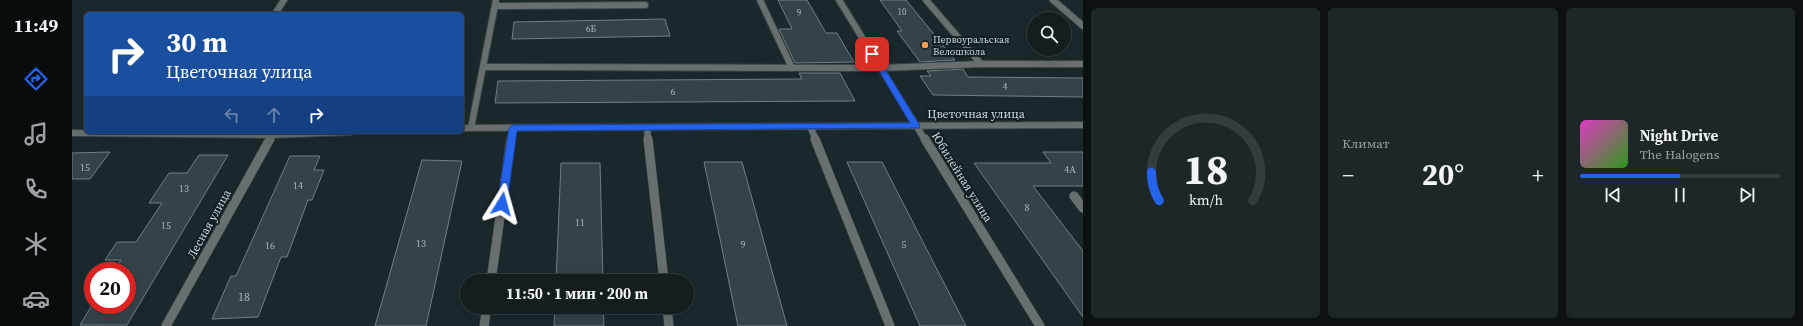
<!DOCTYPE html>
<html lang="ru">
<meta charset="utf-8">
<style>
:root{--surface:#141e21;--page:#1d272a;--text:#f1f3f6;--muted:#9da2a5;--line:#333c3f;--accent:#2563eb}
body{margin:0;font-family:"Source Serif 4",serif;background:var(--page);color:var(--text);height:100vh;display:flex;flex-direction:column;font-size:15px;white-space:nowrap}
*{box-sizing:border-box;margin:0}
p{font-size:13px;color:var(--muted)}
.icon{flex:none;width:22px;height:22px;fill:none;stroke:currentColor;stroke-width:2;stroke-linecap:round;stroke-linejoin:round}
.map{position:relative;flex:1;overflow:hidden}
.drawer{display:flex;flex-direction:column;gap:8px;padding:8px;background:#0b1012;width:720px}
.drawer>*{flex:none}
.banner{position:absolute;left:12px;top:12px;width:380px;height:122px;border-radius:6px;box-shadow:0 4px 16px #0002,0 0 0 1px var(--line);background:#1a4fa0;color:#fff;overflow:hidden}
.fabs{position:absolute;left:955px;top:12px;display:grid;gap:8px}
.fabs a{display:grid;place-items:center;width:44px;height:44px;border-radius:50%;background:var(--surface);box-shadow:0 4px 16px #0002,0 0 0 1px var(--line);font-size:20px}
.speed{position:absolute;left:12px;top:262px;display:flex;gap:8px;font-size:20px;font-weight:700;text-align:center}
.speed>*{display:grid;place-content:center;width:52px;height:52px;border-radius:50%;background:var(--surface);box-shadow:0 4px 16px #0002,0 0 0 1px var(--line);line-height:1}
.speed .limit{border:6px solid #d22;background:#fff;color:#111}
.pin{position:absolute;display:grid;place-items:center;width:34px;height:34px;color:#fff;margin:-17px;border-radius:8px;box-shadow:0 2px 6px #0006}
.me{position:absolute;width:44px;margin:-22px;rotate:8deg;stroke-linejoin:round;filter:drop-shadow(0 0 3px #0008)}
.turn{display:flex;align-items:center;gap:14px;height:84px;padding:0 16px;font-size:18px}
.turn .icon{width:52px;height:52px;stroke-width:2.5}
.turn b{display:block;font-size:28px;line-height:34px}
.lanes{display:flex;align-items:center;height:38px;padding:0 16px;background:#0003;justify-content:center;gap:20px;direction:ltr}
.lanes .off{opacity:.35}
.big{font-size:30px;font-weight:700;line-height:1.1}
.drawer .widget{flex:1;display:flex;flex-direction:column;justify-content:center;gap:6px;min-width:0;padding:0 14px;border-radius:6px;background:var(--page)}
.drawer .dial{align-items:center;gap:0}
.dial svg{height:104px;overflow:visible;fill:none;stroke:var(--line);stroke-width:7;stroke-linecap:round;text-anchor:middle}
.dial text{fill:var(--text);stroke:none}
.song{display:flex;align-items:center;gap:12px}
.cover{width:48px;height:48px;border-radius:6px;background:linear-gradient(135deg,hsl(310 70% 55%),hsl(110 70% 35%))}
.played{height:4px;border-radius:2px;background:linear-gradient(90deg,var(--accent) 50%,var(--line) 50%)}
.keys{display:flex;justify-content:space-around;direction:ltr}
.heat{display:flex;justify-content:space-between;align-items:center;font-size:22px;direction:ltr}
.drawer .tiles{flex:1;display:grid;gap:8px;grid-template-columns:repeat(3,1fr)}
.trip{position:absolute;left:388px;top:274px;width:234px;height:40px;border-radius:20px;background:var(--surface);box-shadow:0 4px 16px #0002,0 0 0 1px var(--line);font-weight:700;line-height:40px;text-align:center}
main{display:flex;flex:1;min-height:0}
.tabs{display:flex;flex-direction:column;width:72px;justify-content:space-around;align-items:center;background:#080c0d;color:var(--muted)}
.tabs .icon{width:28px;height:28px}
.tabs .current{color:var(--accent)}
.tabs b{font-size:18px;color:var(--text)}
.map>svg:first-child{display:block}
.building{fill:#354348;stroke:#707f84}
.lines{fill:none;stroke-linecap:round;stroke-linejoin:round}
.lane-far1-casing{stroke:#374448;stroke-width:8}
.lane-casing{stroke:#374448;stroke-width:10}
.street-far1-casing{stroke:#374448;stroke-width:8}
.street-casing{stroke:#374448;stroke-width:10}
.lane-far1{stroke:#686f71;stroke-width:6}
.lane{stroke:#686f71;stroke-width:9}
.street-far1{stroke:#686f71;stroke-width:6}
.street{stroke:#686f71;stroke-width:9}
.route{fill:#2563eb;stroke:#184099}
.poi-dot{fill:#fa9f50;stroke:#111e22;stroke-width:1.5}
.labels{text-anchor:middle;stroke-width:4;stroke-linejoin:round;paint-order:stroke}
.far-number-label{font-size:9px;fill:#a9b4b7}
.far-poi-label{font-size:10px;fill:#d0d9dc;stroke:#111e22;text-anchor:start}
.number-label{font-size:10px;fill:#a9b4b7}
.street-label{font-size:12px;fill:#d0d9dc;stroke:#111e22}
.near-number-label{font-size:12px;fill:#a9b4b7}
</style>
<main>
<nav class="tabs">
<b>11:49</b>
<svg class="icon current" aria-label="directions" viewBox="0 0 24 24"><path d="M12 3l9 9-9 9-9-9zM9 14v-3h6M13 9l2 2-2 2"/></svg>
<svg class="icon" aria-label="music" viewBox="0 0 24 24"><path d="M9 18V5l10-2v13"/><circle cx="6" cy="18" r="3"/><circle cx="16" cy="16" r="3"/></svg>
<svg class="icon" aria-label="phone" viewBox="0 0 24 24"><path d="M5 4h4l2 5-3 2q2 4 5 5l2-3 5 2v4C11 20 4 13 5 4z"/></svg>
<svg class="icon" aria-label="climate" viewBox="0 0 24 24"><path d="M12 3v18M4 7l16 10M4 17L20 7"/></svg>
<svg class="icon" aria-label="car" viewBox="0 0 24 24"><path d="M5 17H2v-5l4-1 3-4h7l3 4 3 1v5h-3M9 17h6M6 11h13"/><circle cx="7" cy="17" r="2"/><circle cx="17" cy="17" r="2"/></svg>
</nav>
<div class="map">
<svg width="1011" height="326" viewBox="0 0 1011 326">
<rect width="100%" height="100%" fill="#1a282c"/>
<g class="building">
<polygon points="706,0 735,0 754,33 765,33 782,62 723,63 707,29 720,29"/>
<polygon points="808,0 834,0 883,60 848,62 825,31 830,31"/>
<polygon points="593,19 598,36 440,39 442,22"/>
<polygon points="891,69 896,77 1011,78 1011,97 861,95 848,76 859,76 855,71"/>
<polygon points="727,73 768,73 783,101 423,103 426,81 730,79"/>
<polygon points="38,152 18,179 0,179 0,153"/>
<polygon points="971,152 1011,152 1011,186 961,186 1011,251 1011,317 902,163 979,163"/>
<polygon points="127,155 156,155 55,325 8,325 20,305 55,305 55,271 42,271 49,260 33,260 45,242 64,242 90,203 77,203 97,173 115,173"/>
<polygon points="218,156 248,156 242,170 252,170 240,200 236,200 215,257 209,257 186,317 140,319 159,276 164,276"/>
<polygon points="350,160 390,161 354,326 303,326"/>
<polygon points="632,162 670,162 715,326 666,326"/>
<polygon points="775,162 810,162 894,326 848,326"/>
<polygon points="489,163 528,163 531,281 484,281"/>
<polygon points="483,307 531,307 532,326 482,326"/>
</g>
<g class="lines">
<defs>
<g id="lane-far1">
<polyline points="688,0 720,68"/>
<polyline points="854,0 909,64"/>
<polyline points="981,0 1011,26"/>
<polyline points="423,6 573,5"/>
<polyline points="411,67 809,68 909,64 1011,64"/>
<polyline points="738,126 744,140"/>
<polyline points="575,127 576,140"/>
<polyline points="439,140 441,128"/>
</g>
<g id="lane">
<polyline points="576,139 592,281"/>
<polyline points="743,139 818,326"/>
<polyline points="1002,196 1011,208"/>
<polyline points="419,281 439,139"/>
<polyline points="595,307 597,326"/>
<polyline points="412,326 415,307"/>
</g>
<g id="street-far1">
<polyline points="767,0 853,140"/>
<polyline points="203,14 212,0"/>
<polyline points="390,128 1011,125"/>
<polyline points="399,128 424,0"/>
<polyline points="0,133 200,135 279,132"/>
<polyline points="197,140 200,135"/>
</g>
<g id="street">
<polyline points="853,139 968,326"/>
<polyline points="94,326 198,139"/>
</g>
</defs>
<use href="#lane-far1" class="lane-far1-casing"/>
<use href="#lane" class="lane-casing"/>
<use href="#street-far1" class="street-far1-casing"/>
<use href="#street" class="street-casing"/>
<use href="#lane-far1" class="lane-far1"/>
<use href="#lane" class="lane"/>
<use href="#street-far1" class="street-far1"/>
<use href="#street" class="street"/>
</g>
<polygon class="route" points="798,53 804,54 848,126 847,128 445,131 435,204 430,208 425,204 437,128 441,125 838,123 797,54"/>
<circle class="poi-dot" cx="853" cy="45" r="4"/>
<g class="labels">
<g class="far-number-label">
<text x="830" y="15">10</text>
<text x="727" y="16">9</text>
<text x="519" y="32">6Б</text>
</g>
<g class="far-poi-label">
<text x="861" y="43">Первоуральская<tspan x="861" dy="12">Велошкола</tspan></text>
</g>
<g class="number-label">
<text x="933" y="90">4</text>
<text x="601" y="95">6</text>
<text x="13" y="171">15</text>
<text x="998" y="173">4А</text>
<text x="226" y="189">14</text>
<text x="112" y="192">13</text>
<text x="955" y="211">8</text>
<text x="508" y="226">11</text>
<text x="94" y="229">15</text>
<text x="349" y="247">13</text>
<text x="671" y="248">9</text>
<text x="832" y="248">5</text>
<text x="198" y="249">16</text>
</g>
<g class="street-label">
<text x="904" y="118">Цветочная улица</text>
<text transform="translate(890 177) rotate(58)" y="4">Юбилейная улица</text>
<text transform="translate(137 224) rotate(-61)" y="4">Лесная улица</text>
</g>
<g class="near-number-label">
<text x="172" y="301">18</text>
</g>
</g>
</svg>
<div class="fabs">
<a><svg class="icon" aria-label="search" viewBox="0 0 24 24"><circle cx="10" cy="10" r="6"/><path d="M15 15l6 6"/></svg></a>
</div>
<div class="speed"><div class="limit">20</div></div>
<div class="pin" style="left:800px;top:54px;background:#d93025"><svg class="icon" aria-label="arrive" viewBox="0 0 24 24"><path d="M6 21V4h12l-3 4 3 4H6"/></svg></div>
<svg class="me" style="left:430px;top:204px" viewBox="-20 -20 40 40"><path d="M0-17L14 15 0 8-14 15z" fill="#2563eb" stroke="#fff" stroke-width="4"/></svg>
<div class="trip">11:50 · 1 мин · 200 m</div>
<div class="banner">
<div class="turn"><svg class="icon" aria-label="right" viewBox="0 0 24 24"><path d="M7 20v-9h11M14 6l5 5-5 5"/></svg><div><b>30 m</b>Цветочная улица</div></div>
<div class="lanes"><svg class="icon off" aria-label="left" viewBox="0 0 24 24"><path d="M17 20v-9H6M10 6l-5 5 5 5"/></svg><svg class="icon off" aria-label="ahead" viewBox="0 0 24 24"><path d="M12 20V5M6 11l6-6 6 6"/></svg><svg class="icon" aria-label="right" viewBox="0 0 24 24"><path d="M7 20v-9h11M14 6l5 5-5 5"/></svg></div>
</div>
</div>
<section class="drawer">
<div class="tiles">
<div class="widget dial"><svg viewBox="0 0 100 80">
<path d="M14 69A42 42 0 1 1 86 69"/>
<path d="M14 69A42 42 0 0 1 8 47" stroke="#2563eb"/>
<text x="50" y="56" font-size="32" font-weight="700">18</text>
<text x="50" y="72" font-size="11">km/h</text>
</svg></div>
<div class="widget"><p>Климат</p>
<div class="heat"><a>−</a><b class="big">20°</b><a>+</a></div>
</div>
<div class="widget">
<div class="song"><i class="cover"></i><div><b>Night Drive</b><p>The Halogens</p></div></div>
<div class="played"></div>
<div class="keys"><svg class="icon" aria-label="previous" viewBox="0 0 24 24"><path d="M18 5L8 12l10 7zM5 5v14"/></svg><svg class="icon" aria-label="pause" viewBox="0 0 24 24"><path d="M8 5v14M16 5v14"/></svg><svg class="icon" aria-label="next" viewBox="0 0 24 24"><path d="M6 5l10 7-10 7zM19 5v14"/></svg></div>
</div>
</div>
</section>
</main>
